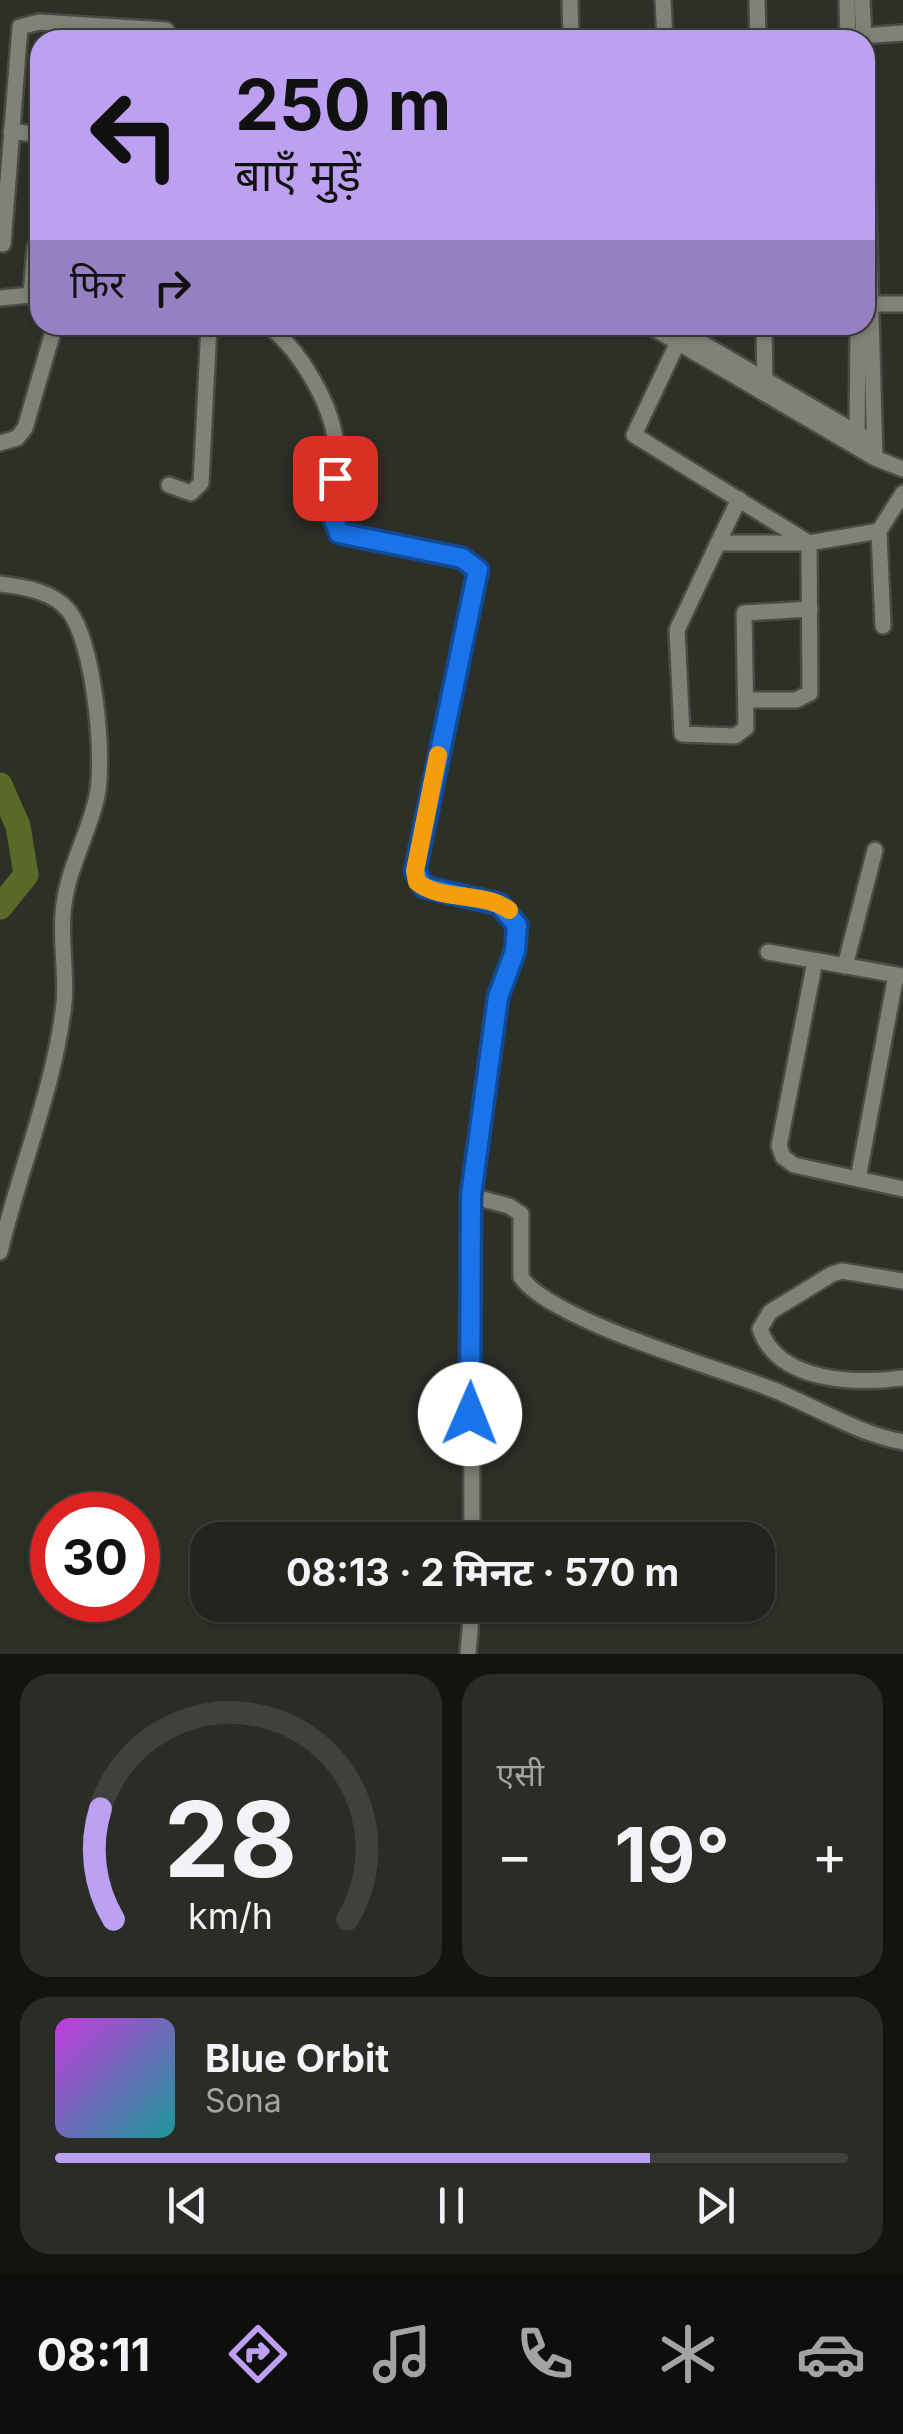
<!DOCTYPE html>
<html lang="hi">
<meta charset="utf-8">
<style>
:root{--surface:#22241d;--page:#2a2c26;--text:#f1f3f6;--muted:#a2a4a4;--line:#3f413b;--accent:#bca0f2}
body{margin:0;font-family:Inter,"Noto Sans Devanagari",sans-serif;background:var(--page);color:var(--text);height:100vh;display:flex;flex-direction:column;font-size:38px;white-space:nowrap}
*{box-sizing:border-box;margin:0}
p{font-size:32px;color:var(--muted)}
.icon{flex:none;width:55px;height:55px;fill:none;stroke:currentColor;stroke-width:2;stroke-linecap:round;stroke-linejoin:round}
.map{position:relative;height:1654px;overflow:hidden}
.panel{display:flex;flex-direction:column;gap:20px;padding:20px;background:#131410;flex:1}
.panel>*{flex:none}
.guide{position:absolute;left:30px;top:30px;width:845px;height:305px;border-radius:30px;box-shadow:0 2px 8px #0004,0 0 0 2px var(--line);background:#bca0f2;color:#111;overflow:hidden}
.speed{position:absolute;left:30px;top:1492px;display:flex;gap:20px;font-size:50px;font-weight:700;text-align:center}
.speed>*{display:grid;place-content:center;width:130px;height:130px;border-radius:50%;background:var(--surface);box-shadow:0 2px 8px #0004,0 0 0 2px var(--line);line-height:1}
.speed .limit{border:15px solid #d22;background:#fff;color:#111}
.pin{position:absolute;display:grid;place-items:center;width:85px;height:85px;color:#fff;margin:-42px;border-radius:20px;box-shadow:0 5px 15px #0006}
.me{position:absolute;width:110px;margin:-55px;rotate:1deg;stroke-linejoin:round;filter:drop-shadow(0 0 8px #0008)}
.turn{display:flex;align-items:center;gap:35px;height:210px;padding:0 40px;font-size:45px}
.turn .icon{width:130px;height:130px;stroke-width:2.5}
.turn b{display:block;font-size:70px;line-height:85px}
.then{display:flex;align-items:center;height:95px;padding:0 40px;background:#0003;gap:20px;font-size:38px}
.big{font-size:75px;font-weight:700;line-height:1.1}
.panel .widget{flex:1;display:flex;flex-direction:column;justify-content:center;gap:15px;min-width:0;padding:0 35px;border-radius:30px;background:var(--page)}
.panel .dial{align-items:center;gap:0}
.dial svg{height:260px;overflow:visible;fill:none;stroke:var(--line);stroke-width:7;stroke-linecap:round;text-anchor:middle}
.dial text{fill:var(--text);stroke:none}
.song{display:flex;align-items:center;gap:30px}
.cover{width:120px;height:120px;border-radius:15px;background:linear-gradient(135deg,hsl(290 70% 55%),hsl(180 70% 35%))}
.played{height:10px;border-radius:5px;background:linear-gradient(90deg,var(--accent) 75%,var(--line) 75%)}
.keys{display:flex;justify-content:space-around;direction:ltr}
.heat{display:flex;justify-content:space-between;align-items:center;font-size:55px;direction:ltr}
.panel .tiles{flex:1;display:grid;gap:20px;grid-template-columns:1fr 1fr}
.widget:last-child{grid-column:span 2}
.trip{position:absolute;left:190px;top:1522px;width:585px;height:100px;border-radius:30px;background:var(--surface);box-shadow:0 2px 8px #0004,0 0 0 2px var(--line);font-weight:700;line-height:100px;text-align:center}
.dock{display:flex;height:160px;justify-content:space-around;align-items:center;background:#0e0e0c;color:var(--muted)}
.dock .icon{width:70px;height:70px}
.dock .on{color:var(--accent)}
.dock b{font-size:45px;color:var(--text)}
.map>svg:first-child{display:block}
.lines{fill:none;stroke-linecap:round;stroke-linejoin:round}
.river{stroke:#5a6928;stroke-width:25}
.minor-casing{stroke:#494b44;stroke-width:20}
.minor{stroke:#7e8277;stroke-width:15}
.route-casing{stroke:#114b97;stroke-width:25}
.route{stroke:#1a73e8;stroke-width:18}
.slow{stroke:#f59e0b;stroke-width:18}
</style>
<div class="map">
<svg width="903" height="1654" viewBox="0 0 903 1654">
<rect width="100%" height="100%" fill="#2d3027"/>
<g class="lines">
<polyline class="river" points="0,785 18,826 26,875 0,907"/>
<defs>
<g id="minor">
<polyline points="570,0 571,40"/>
<polyline points="663,0 665,40"/>
<polyline points="757,0 758,40"/>
<polyline points="847,0 848,40"/>
<polyline points="862,0 864,40"/>
<polyline points="848,37 903,33"/>
<polyline points="865,94 875,458"/>
<polyline points="11,131 40,135"/>
<polyline points="3,244 20,27 39,22 166,30"/>
<polyline points="35,247 31,295 40,308"/>
<polyline points="0,298 31,295"/>
<polyline points="865,304 903,304"/>
<path d="M267 325C300 349 334 407 336 448 337 475 322 510 339 533L462 557 478 570 415 871 424 887 499 904 517 925 515 951 498 997 471 1196 509 1206 521 1214V1277C549 1320 720 1368 774 1390 818 1408 856 1433 903 1442"/>
<polyline points="648,325 875,458 903,469"/>
<polyline points="671,325 874,443"/>
<polyline points="678,325 678,342 634,435 809,543 810,693 796,700 746,700"/>
<polyline points="764,325 765,386"/>
<polyline points="857,441 858,325"/>
<polyline points="0,443 17,438 25,428 55,325"/>
<polyline points="169,485 191,493 201,483 209,325"/>
<polyline points="718,543 739,499"/>
<path d="M0 584C24 587 53 591 69 611 94 644 105 756 97 796 89 833 69 866 64 904 59 936 67 970 64 1003 55 1087 19 1170 0 1252"/>
<polyline points="810,609 744,613 746,728 735,736 682,734 677,630 718,543 809,543 879,531"/>
<polyline points="883,626 879,531 903,493"/>
<polyline points="768,952 903,976"/>
<polyline points="815,961 779,1146 783,1157 794,1165 903,1189"/>
<polyline points="845,966 875,850"/>
<polyline points="858,1179 896,975"/>
<polyline points="471,1196 472,1540"/>
<path d="M903 1281 842 1271 832 1274 770 1312 760 1329C778 1383 857 1384 903 1378"/>
<polyline points="468,1654 472,1605"/>
</g>
</defs>
<use href="#minor" class="minor-casing"/>
<use href="#minor" class="minor"/>
</g>
<g class="lines">
<defs>
<polyline id="route" points="335,478 331,510 339,533 462,558 478,570 415,871 424,887 499,904 517,925 515,951 498,997 471,1196 470,1414"/>
</defs>
<use href="#route" class="route-casing"/>
<use href="#route" class="route"/>
<path class="slow" d="M438 755 415 871 417 882C442 902 483 891 509 910"/>
</g>
</svg>
<div class="speed"><div class="limit">30</div></div>
<div class="pin" style="left:335px;top:478px;background:#d93025"><svg class="icon" aria-label="arrive" viewBox="0 0 24 24"><path d="M6 21V4h12l-3 4 3 4H6"/></svg></div>
<svg class="me" style="left:470px;top:1414px" viewBox="-20 -20 40 40"><circle r="19" fill="#fff"/><path d="M0-13L10 11 0 6-10 11z" fill="#1a73e8"/></svg>
<div class="trip">08:13 · 2 मिनट · 570 m</div>
<div class="guide">
<div class="turn"><svg class="icon" aria-label="left" viewBox="0 0 24 24"><path d="M17 20v-9H6M10 6l-5 5 5 5"/></svg><div><b>250 m</b>बाएँ मुड़ें</div></div>
<div class="then">फिर<svg class="icon" aria-label="right" viewBox="0 0 24 24"><path d="M7 20v-9h11M14 6l5 5-5 5"/></svg></div>
</div>
</div>
<section class="panel">
<div class="tiles">
<div class="widget dial"><svg viewBox="0 0 100 80">
<path d="M14 69A42 42 0 1 1 86 69"/>
<path d="M14 69A42 42 0 0 1 10 35" stroke="#bca0f2"/>
<text x="50" y="56" font-size="32" font-weight="700">28</text>
<text x="50" y="72" font-size="11">km/h</text>
</svg></div>
<div class="widget"><p>एसी</p>
<div class="heat"><a>−</a><b class="big">19°</b><a>+</a></div>
</div>
<div class="widget">
<div class="song"><i class="cover"></i><div><b>Blue Orbit</b><p>Sona</p></div></div>
<div class="played"></div>
<div class="keys"><svg class="icon" aria-label="previous" viewBox="0 0 24 24"><path d="M18 5L8 12l10 7zM5 5v14"/></svg><svg class="icon" aria-label="pause" viewBox="0 0 24 24"><path d="M8 5v14M16 5v14"/></svg><svg class="icon" aria-label="next" viewBox="0 0 24 24"><path d="M6 5l10 7-10 7zM19 5v14"/></svg></div>
</div>
</div>
</section>
<nav class="dock">
<b>08:11</b>
<svg class="icon on" aria-label="directions" viewBox="0 0 24 24"><path d="M12 3l9 9-9 9-9-9zM9 14v-3h6M13 9l2 2-2 2"/></svg>
<svg class="icon" aria-label="music" viewBox="0 0 24 24"><path d="M9 18V5l10-2v13"/><circle cx="6" cy="18" r="3"/><circle cx="16" cy="16" r="3"/></svg>
<svg class="icon" aria-label="phone" viewBox="0 0 24 24"><path d="M5 4h4l2 5-3 2q2 4 5 5l2-3 5 2v4C11 20 4 13 5 4z"/></svg>
<svg class="icon" aria-label="climate" viewBox="0 0 24 24"><path d="M12 3v18M4 7l16 10M4 17L20 7"/></svg>
<svg class="icon" aria-label="car" viewBox="0 0 24 24"><path d="M5 17H2v-5l4-1 3-4h7l3 4 3 1v5h-3M9 17h6M6 11h13"/><circle cx="7" cy="17" r="2"/><circle cx="17" cy="17" r="2"/></svg>
</nav>
